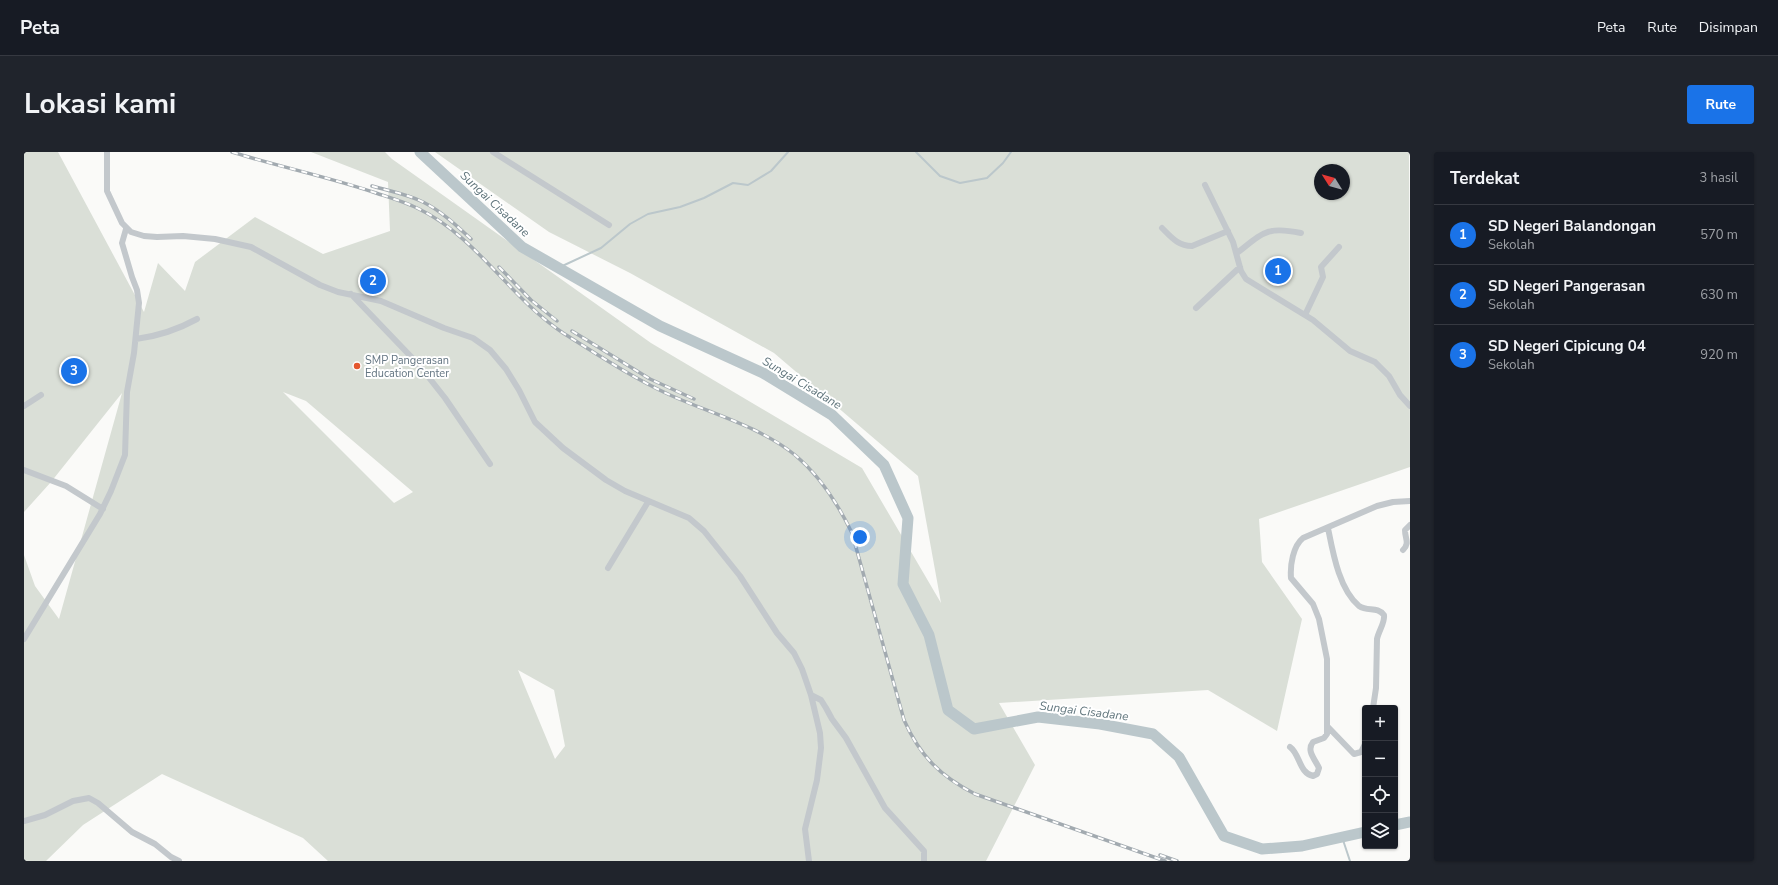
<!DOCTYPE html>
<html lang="id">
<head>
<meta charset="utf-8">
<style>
	:root { --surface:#171b24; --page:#20242c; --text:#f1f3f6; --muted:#9ea1a6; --line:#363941; --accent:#1a73e8 }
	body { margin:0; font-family:"Nunito Sans",sans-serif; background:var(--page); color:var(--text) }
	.controls { position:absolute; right:12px; bottom:12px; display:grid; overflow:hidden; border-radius:4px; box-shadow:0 1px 3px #0004 }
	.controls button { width:36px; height:36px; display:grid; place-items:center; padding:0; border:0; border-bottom:1px solid var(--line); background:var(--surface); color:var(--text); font:20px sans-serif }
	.compass { position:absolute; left:1290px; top:12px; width:36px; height:36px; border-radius:50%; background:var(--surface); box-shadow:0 1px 3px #0004; rotate:307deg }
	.you { position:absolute; left:836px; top:385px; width:14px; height:14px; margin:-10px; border:3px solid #fff; border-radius:50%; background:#1a73e8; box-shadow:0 0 0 6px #1a73e833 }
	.badge { display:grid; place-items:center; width:26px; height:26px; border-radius:50%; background:var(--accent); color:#fff; font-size:13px; font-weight:700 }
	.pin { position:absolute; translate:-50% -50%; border:2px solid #fff; box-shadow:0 1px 4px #0006 }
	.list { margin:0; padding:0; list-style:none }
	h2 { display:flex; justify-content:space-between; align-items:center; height:52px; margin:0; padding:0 16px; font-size:17px }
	h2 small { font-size:13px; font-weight:400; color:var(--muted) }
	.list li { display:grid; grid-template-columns:26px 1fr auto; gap:12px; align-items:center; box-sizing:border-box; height:60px; padding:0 16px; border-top:1px solid var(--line) }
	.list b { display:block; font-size:15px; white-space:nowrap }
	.list p { margin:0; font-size:13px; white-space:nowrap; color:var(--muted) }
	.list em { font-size:13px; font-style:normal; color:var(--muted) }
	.icon { flex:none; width:22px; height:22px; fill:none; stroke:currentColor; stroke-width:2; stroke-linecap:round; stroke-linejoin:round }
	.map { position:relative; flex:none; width:1386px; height:709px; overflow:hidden; border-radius:4px }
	header { display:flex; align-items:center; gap:24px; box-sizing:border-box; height:56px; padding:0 20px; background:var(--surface); border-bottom:1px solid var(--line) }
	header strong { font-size:19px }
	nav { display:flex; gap:22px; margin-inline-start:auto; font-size:14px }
	.intro { display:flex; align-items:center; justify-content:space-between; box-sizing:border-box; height:96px; padding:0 24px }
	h1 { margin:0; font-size:28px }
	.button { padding:10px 18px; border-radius:4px; background:var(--accent); color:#fff; font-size:14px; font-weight:700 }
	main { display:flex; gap:24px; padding:0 24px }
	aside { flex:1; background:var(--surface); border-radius:4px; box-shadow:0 1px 3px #0004 }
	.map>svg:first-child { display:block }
	.green { fill:#dadfd7; fill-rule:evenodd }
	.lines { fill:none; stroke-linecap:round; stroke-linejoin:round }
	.stream { stroke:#bbc7cb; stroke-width:2 }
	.river { stroke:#bbc7cb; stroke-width:11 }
	.minor { stroke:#c3c8cc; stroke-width:6 }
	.rail-casing { stroke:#a2aab0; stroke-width:3.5 }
	.rail { stroke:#fff; stroke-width:2; stroke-dasharray:6; stroke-linecap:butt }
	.poi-dot { fill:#e4572e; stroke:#fff; stroke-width:1.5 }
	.labels { text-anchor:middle; stroke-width:4; stroke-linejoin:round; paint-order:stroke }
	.poi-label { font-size:11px; fill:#657683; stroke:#fff; text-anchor:start }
	.water-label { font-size:12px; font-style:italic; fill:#60757c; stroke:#fff }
</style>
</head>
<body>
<header>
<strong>Peta</strong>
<nav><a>Peta</a><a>Rute</a><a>Disimpan</a></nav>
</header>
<div class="intro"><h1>Lokasi kami</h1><a class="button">Rute</a></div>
<main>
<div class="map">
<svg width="1386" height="709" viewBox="0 0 1386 709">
	<rect width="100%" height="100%" fill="#fafaf8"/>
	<path class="green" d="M0,0H34L120,160L134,111L161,139L171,110L231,65L299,102L366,79L364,30L287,0H361L368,7L627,191L838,316L917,451L894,324L750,201L606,121L525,80L411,0H1385L1386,315L1235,367L1238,410L1278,467L1253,579L1184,538L975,551L1011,613L962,709H304L279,686L138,622L59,673L22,709H0V403L11,434L35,467L98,241L27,330L0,360ZM1296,18H1320V42H1296ZM259,240L282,249L389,340L370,351ZM494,518L530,538L541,594L531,607Z"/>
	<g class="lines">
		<path class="stream" d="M892,0L916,24L936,31L963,26L979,11L987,0
			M534,116L577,96L606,72L624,62L656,55L680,46L709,31L724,33L747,19L764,0
			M1318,685L1326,709"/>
		<path class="river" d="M396,0L498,95L636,174L739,221L808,263L860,313L884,366L879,432L905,483L924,558L950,577L1014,565L1076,572L1129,582L1155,605L1200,684L1238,697L1278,694L1341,680
			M1371,673L1386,670"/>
		<path class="minor" d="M83,0V39L98,71L107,80L120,84L133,85L159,84L191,87L227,95L296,133L314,140L357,149L420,176L449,186L466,198L482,217L495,238L511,270L539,296L582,328L601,339L665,366L680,379L716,424L753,481L770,501L778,517L787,543L796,581L797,596L793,628L781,677L785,709
			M469,0L585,73
			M1181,33L1209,90L1217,119L1222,127L1289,168L1326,199L1351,210L1365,224L1376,243L1386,254
			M1138,76C1147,85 1154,94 1168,94L1204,79
			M1213,101C1240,80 1243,74 1277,81
			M327,142L395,213L421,246L466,312
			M1172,156L1216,115
			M1281,163L1299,125L1297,115L1315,95
			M112,187C135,184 153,178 173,167
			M0,254L17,243
			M0,318L42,334L79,357
			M1304,376C1309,401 1315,437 1335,454C1344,460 1353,454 1360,463C1361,471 1355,478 1353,487L1352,536L1349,556
			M1379,398C1386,391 1381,387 1381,378L1386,373
			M584,416L624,350
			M0,487L76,362L87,339L101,303L103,240L110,201L115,151L113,138L108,125L98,91L102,77
			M787,543L797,548L802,556L808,567L822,586L861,656L900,699V709
			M1304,575L1330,602L1337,600L1341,592
			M1266,595C1276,602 1275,621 1289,624L1293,622L1295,616C1291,607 1282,599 1289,590L1300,586L1303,582V507L1295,467L1289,452L1267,426C1266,413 1269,394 1279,386L1353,354L1369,350L1386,349
			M0,669L21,663L49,649L65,646L74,651L108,680L131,692L147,705L155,709"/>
		<defs>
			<path id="rail" d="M208,0C256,15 305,25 352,41C367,46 381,50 395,57C453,85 486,146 539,181C574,203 609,226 646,243C688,262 735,274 771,303C796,324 814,352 828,381L880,568C896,604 916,624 951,642L1141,709
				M348,34C365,39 383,42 399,50C417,59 432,73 447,87
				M475,115L507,148L533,169
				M548,179L626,227L670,247
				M1136,703L1153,709"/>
		</defs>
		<use href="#rail" class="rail-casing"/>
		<use href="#rail" class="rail"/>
	</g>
	<circle class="poi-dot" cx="333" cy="214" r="4"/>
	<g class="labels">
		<g class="poi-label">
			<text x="341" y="212">SMP Pangerasan<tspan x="341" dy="13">Education Center</tspan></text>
		</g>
		<g class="water-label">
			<text transform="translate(471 52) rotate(43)" y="4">Sungai Cisadane</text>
			<text transform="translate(778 231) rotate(31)" y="4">Sungai Cisadane</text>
			<text transform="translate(1060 559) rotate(7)" y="4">Sungai Cisadane</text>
		</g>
	</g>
</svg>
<div class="controls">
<button>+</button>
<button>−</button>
<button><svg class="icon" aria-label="locate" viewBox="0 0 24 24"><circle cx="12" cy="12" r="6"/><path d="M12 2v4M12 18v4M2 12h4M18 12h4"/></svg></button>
<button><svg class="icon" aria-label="layers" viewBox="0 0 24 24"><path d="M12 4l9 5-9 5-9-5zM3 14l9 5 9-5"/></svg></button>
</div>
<svg class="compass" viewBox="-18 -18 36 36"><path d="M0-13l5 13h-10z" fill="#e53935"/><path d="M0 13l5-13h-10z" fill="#9ea1a6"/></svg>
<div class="you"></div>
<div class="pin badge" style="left:1254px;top:119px">1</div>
<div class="pin badge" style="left:349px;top:129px">2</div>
<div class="pin badge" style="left:50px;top:219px">3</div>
</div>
<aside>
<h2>Terdekat<small>3 hasil</small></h2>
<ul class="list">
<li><span class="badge">1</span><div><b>SD Negeri Balandongan</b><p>Sekolah</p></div><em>570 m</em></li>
<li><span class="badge">2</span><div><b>SD Negeri Pangerasan</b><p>Sekolah</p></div><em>630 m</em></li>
<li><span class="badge">3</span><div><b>SD Negeri Cipicung 04</b><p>Sekolah</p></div><em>920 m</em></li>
</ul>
</aside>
</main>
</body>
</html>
